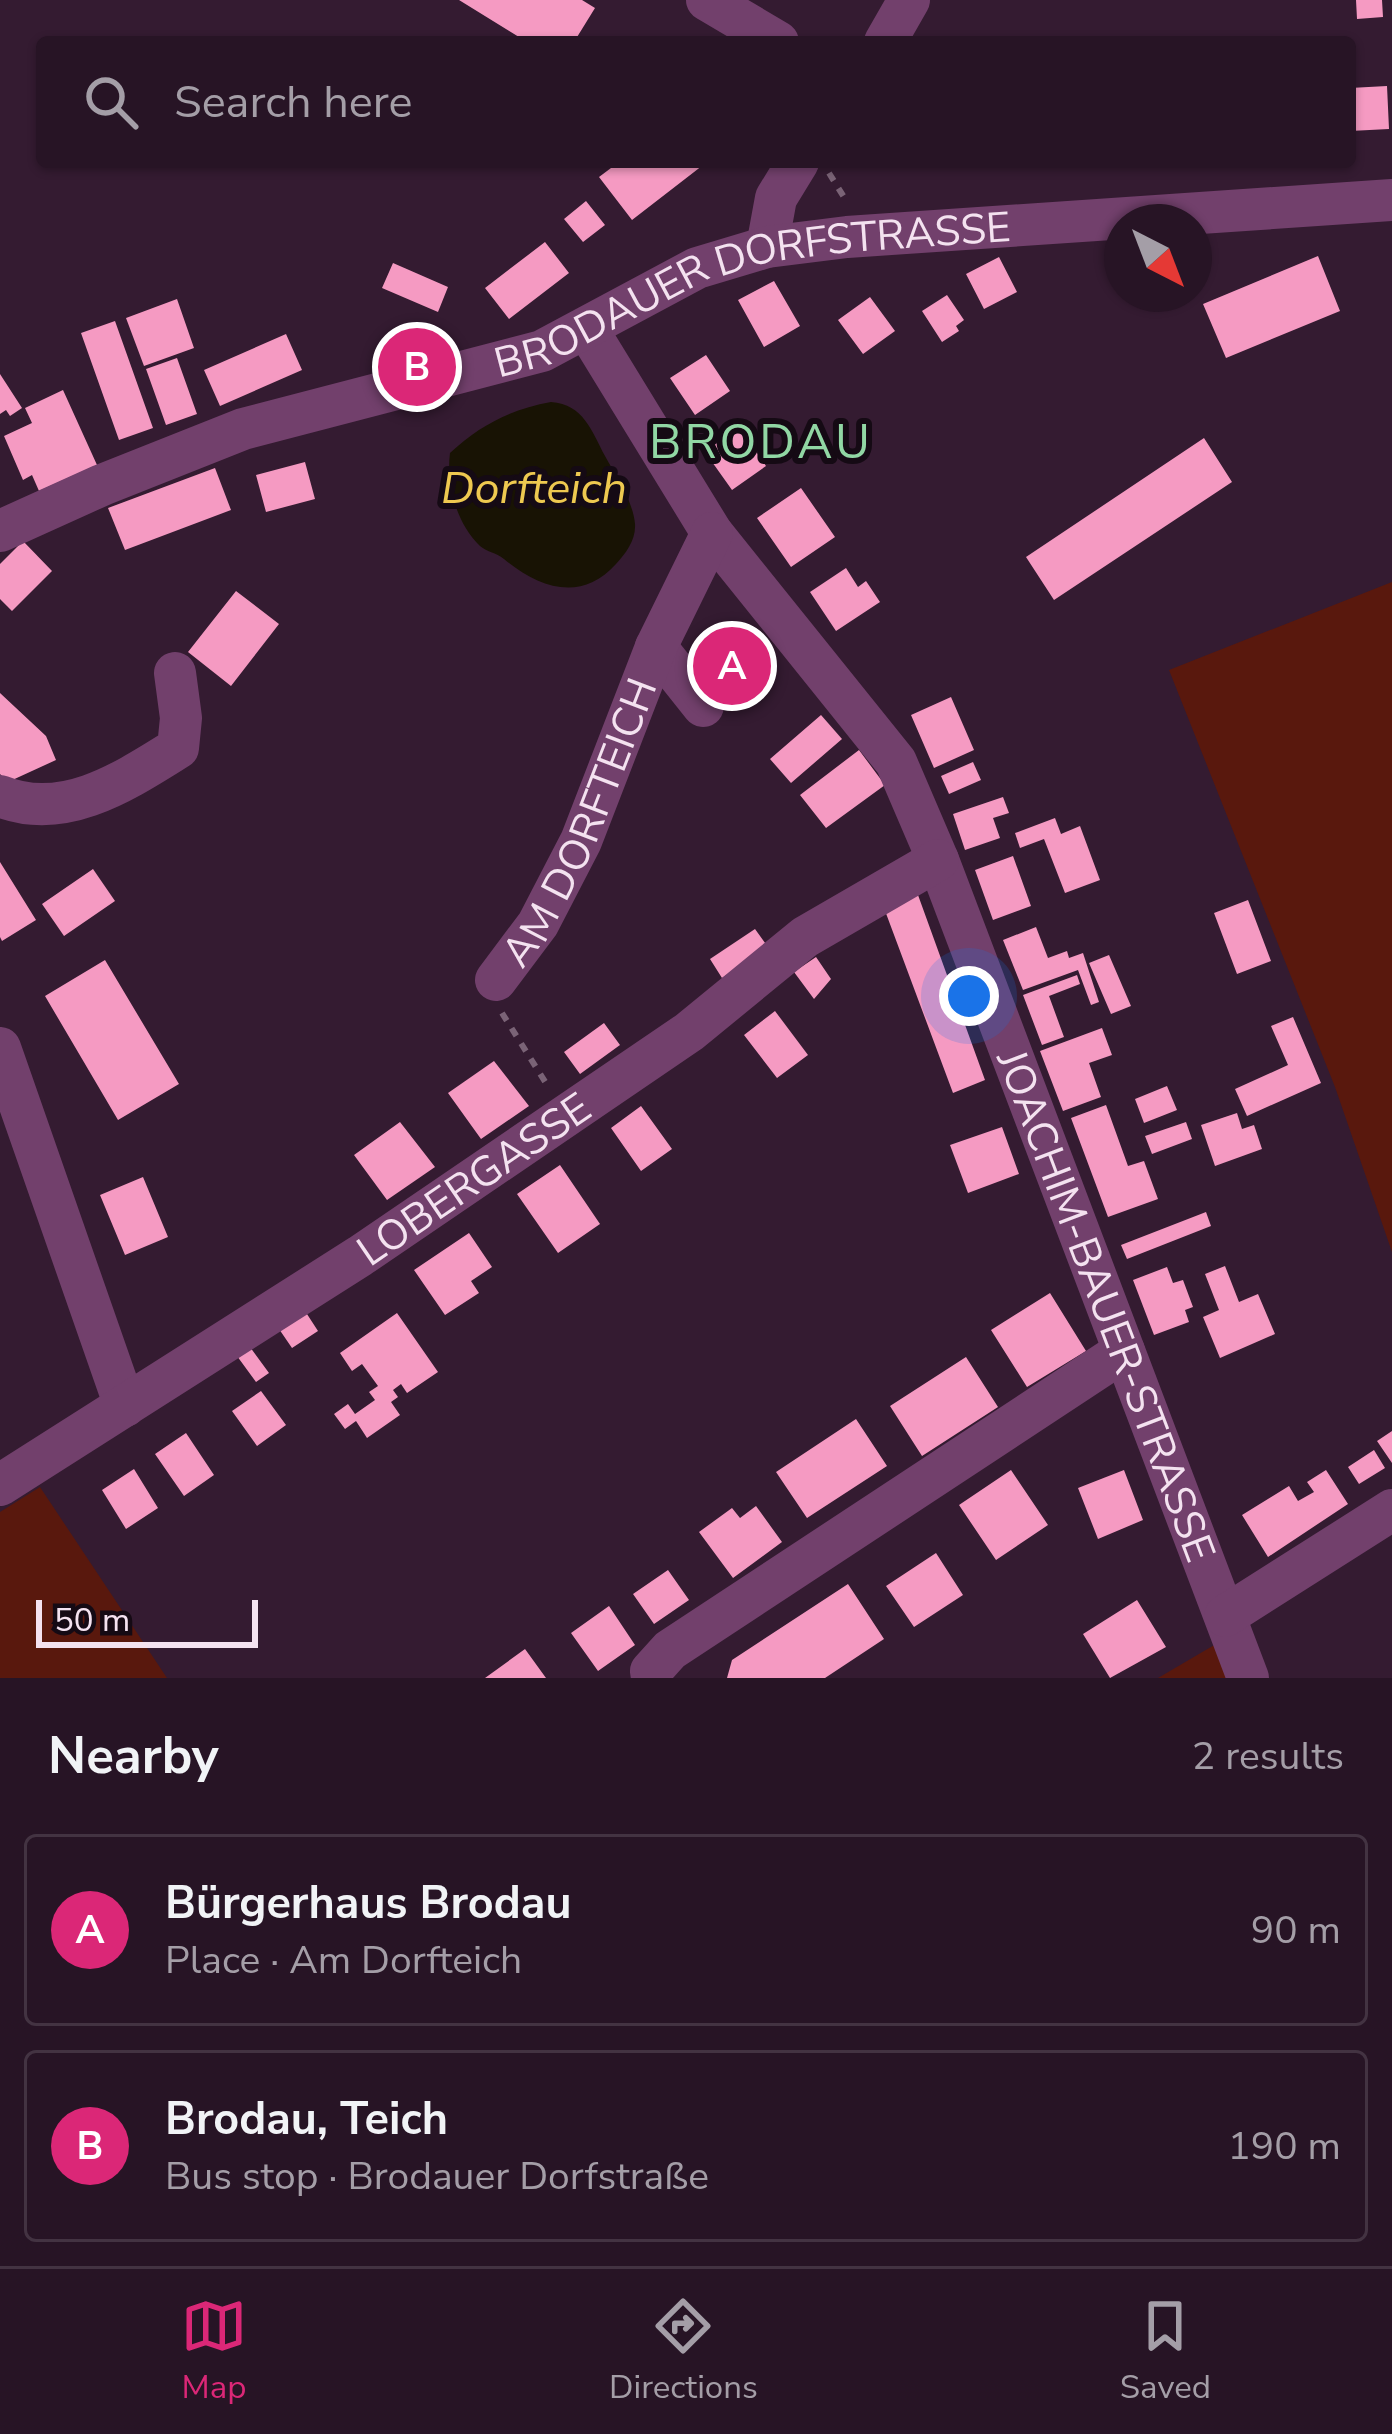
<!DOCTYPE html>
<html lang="en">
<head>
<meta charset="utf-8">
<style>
	:root { --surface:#271425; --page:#2f1d2d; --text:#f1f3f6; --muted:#a49ea7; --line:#433342; --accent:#db2777 }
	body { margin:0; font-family:"Nunito Sans",sans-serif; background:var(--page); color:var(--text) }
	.compass { position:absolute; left:1104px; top:204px; width:108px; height:108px; border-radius:50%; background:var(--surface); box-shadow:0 3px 9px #0004; rotate:138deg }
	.scale { position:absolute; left:36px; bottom:30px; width:222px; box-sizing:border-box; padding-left:12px; border:6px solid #f4e2f0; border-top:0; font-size:33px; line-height:42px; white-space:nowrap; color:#f4e2f0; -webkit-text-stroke:9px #150a14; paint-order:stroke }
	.you { position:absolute; left:969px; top:996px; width:42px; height:42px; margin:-30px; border:9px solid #fff; border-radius:50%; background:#1a73e8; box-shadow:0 0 0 18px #1a73e833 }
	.badge { display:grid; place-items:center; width:78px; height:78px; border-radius:50%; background:var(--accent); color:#fff; font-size:39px; font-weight:700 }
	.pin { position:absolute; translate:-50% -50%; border:6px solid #fff; box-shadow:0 3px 12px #0006 }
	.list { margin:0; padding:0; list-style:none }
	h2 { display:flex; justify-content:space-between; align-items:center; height:156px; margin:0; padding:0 48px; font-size:51px }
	h2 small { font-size:39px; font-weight:400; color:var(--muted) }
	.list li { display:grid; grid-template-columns:78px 1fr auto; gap:36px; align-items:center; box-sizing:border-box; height:192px; margin:0 24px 24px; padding:0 24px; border:3px solid var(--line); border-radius:12px }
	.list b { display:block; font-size:45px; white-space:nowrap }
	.list p { margin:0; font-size:39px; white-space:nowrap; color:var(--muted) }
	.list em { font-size:39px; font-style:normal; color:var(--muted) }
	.icon { flex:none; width:66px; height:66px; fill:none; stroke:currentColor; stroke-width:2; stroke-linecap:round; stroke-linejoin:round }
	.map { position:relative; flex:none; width:1392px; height:1678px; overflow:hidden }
	.search { position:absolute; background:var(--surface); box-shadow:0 3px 9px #0004; left:36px; right:36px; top:36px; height:132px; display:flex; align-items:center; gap:30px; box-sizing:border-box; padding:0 42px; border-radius:12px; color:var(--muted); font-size:45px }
	.sheet { height:588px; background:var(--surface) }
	nav { display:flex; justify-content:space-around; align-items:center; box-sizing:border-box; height:168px; border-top:3px solid var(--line); background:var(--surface); font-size:33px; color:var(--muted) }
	nav a { display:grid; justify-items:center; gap:6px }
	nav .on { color:var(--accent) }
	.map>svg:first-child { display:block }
	.green { fill:#59180d }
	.water { fill:#181304 }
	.building { fill:#f59ac2 }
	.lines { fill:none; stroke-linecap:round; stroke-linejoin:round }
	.path { stroke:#7a6376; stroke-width:6; stroke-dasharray:9 9; stroke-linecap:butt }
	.minor { stroke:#72406c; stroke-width:42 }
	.labels { text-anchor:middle; stroke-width:12; stroke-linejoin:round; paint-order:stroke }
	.street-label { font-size:42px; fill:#f4e2f0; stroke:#150a14 }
	.water-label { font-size:45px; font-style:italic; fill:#eec950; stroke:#150a14 }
	.quarter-label { font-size:48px; letter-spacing:3px; fill:#91d7a4; stroke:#150a14 }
</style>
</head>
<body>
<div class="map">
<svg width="1392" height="1678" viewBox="0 0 1392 1678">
	<rect width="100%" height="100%" fill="#341b31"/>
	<path class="green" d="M1392,582V1252L1335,1087L1169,670Z
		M40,1487L167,1678H0V1512Z
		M1216,1644L1229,1678H1158Z"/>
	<path class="water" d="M551,402C584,405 591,430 605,456C616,476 633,501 635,524C636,540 626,553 616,564C581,603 539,588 504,559C497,553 487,552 480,546C456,523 446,484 450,453C480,425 512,409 551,402Z"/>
	<path class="building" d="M459,0H582L595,8L574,42H527Z
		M1356,0H1382L1383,17L1357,19Z
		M1387,86L1389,129L1350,131V88Z
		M619,162H707L632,220L599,177Z
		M586,201L605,225L583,242L564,219Z
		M545,242L569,273L509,319L485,288Z
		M1318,256L1340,311L1226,358L1203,304Z
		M999,257L1017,292L984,309L966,274Z
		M393,263L448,287L438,312L382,288Z
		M774,281L800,326L764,347L738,300Z
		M947,295L964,320L956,326L959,331L942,342L922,311Z
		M870,297L895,331L863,354L838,320Z
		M177,299L194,348L144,366L126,318Z
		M115,321L153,428L119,440L81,333Z
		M286,334L302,370L220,406L204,370Z
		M706,355L730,391L695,415L670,378Z
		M177,358L197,414L166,425L146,369Z
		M0,374L22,408L10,416L6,410L0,414Z
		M63,390L97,465L39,491L32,475L23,480L4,436L32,423L25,408Z
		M739,427L766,466L732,490L705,452Z
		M1204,438L1232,482L1054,600L1026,557Z
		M305,462L315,499L266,512L256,475Z
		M215,468L231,510L125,550L108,508Z
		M801,488L835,537L791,567L757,518Z
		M23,541L52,571L12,611L0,599V564Z
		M846,568L858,587L866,581L880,602L836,631L810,592Z
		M236,591L279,624L231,686L188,652Z
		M721,628L766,686L742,705L697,647Z
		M0,693L46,736L56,760L8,782L0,774Z
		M951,697L974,750L934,768L911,715Z
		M821,715L842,739L791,783L770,759Z
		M859,750L885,785L826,828L800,795Z
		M973,762L981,780L949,794L941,776Z
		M1003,797L1009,813L993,818L1000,838L965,850L953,814Z
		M1055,818L1061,834L1080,826L1100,880L1065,893L1044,839L1020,848L1015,833Z
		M1013,856L1031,906L993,920L975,870Z
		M0,862L36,920L2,941L0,937Z
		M93,869L115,901L64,936L42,904Z
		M918,895L985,1080L953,1093L884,908Z
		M1248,900L1271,961L1237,974L1214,913Z
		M1036,927L1048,958L1067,951L1069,958L1083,953L1099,1002L1091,1005L1078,970L1023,990L1003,940Z
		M755,929L768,947L722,978L710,959Z
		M1109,955L1131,1006L1111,1014L1089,963Z
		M816,957L831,979L814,999L794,972Z
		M105,960L179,1084L118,1120L45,996Z
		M1077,975L1080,984L1049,996L1064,1037L1042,1045L1023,995Z
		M775,1011L808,1055L777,1078L744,1035Z
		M1293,1017L1321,1083L1247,1116L1235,1089L1288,1065L1271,1026Z
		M604,1023L620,1045L580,1074L564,1052Z
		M1102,1028L1112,1055L1089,1063L1101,1097L1063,1111L1040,1051Z
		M494,1061L529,1106L481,1139L448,1093Z
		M1167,1086L1177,1110L1144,1123L1135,1099Z
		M1106,1105L1128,1166L1144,1161L1158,1199L1108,1217L1071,1118Z
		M641,1106L672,1149L641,1171L611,1128Z
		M1237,1113L1242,1129L1254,1125L1262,1149L1215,1166L1201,1125Z
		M400,1122L435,1167L387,1200L354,1155Z
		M1186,1122L1192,1139L1152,1154L1145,1136Z
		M1002,1127L1019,1174L968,1193L950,1145Z
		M560,1165L600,1224L558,1253L517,1194Z
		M143,1177L168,1237L125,1255L100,1195Z
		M1206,1212L1211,1226L1127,1259L1121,1245Z
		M469,1233L492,1267L471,1281L479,1293L445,1315L414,1270Z
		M1225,1266L1239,1302L1258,1294L1275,1334L1220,1358L1203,1317L1219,1310L1205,1274Z
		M1167,1267L1173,1283L1183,1280L1193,1307L1185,1310L1189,1322L1154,1335L1133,1280Z
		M1050,1293L1086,1351L1027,1387L991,1330Z
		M305,1311L318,1331L292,1348L279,1329Z
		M397,1313L438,1372L407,1393L401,1384L393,1390L398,1397L391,1402L400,1415L367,1438L356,1421L345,1429L334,1414L348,1404L355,1414L375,1400L369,1392L378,1386L362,1364L352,1371L340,1353Z
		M250,1347L269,1373L256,1382L237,1356Z
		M966,1357L998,1407L922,1456L890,1406Z
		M261,1391L286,1425L257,1446L232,1411Z
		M856,1419L887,1466L807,1518L776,1472Z
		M1392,1431V1463L1377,1441Z
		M186,1433L214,1475L184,1496L155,1454Z
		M1374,1450L1385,1468L1359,1484L1348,1467Z
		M134,1469L158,1508L126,1529L102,1490Z
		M1011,1470L1048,1525L996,1560L959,1505Z
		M1124,1470L1143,1520L1098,1539L1078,1488Z
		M1326,1470L1348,1504L1268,1557L1242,1515L1289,1486L1298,1501L1314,1492L1307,1482Z
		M756,1506L782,1542L733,1578L699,1532L732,1508L740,1518Z
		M936,1553L963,1595L914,1627L886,1586Z
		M668,1570L689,1600L654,1624L633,1594Z
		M848,1584L884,1639L825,1678H727L732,1660Z
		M1137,1600L1166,1647L1110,1678L1083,1634Z
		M609,1606L635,1645L598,1671L571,1633Z
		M525,1649L546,1678H485Z"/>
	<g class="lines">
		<path class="path" d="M829,173L847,202
			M502,1013L549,1088"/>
		<g class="minor">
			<path d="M707,0L778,42"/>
			<path d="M885,42L909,0"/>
			<path d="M767,247L776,198L798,162"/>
			<path id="s1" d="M587,329L712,533L896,762L938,860L1248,1678"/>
			<path id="s2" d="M0,531L102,485L243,429L542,351L697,268L767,247L847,237L1392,200"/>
			<path d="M656,647L703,706"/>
			<path d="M0,796C64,822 125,781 178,748L181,718L175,673"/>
			<path id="s3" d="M496,980L538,924L581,841L656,647L712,533"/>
			<path d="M0,1048L125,1406"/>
			<path id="s4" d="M0,1485L360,1256L689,1032L805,937L938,860"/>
			<path d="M1225,1616L1392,1510"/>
			<path d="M652,1678L651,1671L670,1650L1124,1351"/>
		</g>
	</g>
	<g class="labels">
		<g class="street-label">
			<text dy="15" stroke="none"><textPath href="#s2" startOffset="795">BRODAUER DORFSTRASSE</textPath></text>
			<text dy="15" stroke="none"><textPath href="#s3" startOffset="180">AM DORFTEICH</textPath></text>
			<text dy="15" stroke="none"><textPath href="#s4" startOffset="564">LOBERGASSE</textPath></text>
			<text dy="15" stroke="none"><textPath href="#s1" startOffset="1116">JOACHIM-BAUER-STRASSE</textPath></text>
		</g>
		<g class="water-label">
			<text x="534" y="503">Dorfteich</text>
		</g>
		<g class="quarter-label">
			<text x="761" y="458">BRODAU</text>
		</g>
	</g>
</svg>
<svg class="compass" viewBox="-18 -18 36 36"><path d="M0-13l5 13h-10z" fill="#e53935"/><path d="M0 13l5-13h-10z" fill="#a49ea7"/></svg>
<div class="scale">50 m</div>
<div class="you"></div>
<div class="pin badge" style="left:732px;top:666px">A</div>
<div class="pin badge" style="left:417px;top:367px">B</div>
<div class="search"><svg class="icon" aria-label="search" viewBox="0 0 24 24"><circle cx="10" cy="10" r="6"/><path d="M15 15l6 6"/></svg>Search here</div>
</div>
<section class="sheet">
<h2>Nearby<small>2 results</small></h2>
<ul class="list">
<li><span class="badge">A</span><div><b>Bürgerhaus Brodau</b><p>Place · Am Dorfteich</p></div><em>90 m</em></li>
<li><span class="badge">B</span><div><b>Brodau, Teich</b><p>Bus stop · Brodauer Dorfstraße</p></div><em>190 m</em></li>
</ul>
</section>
<nav>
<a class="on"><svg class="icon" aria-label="map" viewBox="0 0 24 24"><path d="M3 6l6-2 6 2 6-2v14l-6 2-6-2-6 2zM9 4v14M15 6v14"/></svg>Map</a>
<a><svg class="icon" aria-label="directions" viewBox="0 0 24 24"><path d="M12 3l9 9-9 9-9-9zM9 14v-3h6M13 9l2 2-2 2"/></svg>Directions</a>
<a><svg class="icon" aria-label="saved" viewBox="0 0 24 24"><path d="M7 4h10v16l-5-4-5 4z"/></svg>Saved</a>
</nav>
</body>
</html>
